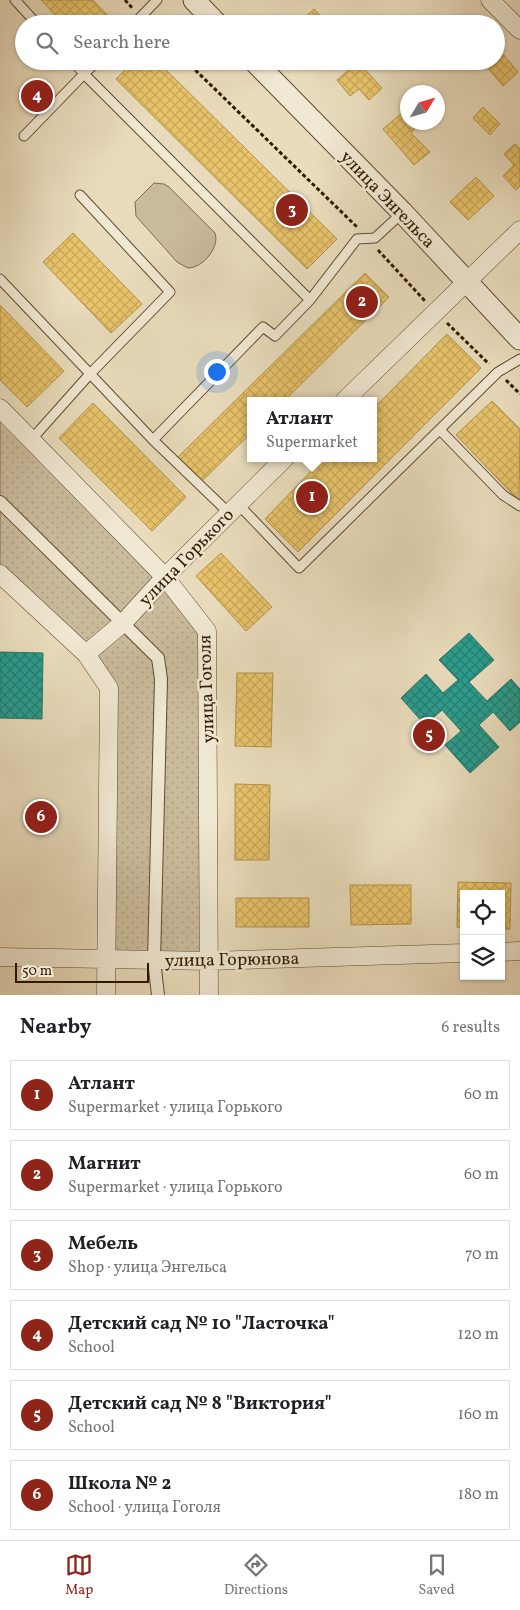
<!DOCTYPE html>
<html lang="en">
<head>
<meta charset="utf-8">
<style>
	:root { --surface:#fff; --page:#f2f2f2; --text:#202124; --muted:#757577; --line:#e0e0e0; --accent:#8f2418 }
	body { margin:0; font-family:Vollkorn,serif; background:var(--page); color:var(--text) }
	.controls { position:absolute; right:15px; bottom:15px; display:grid; overflow:hidden; border-radius:0px; box-shadow:0 1px 4px #0004 }
	.controls button { width:45px; height:45px; display:grid; place-items:center; padding:0; border:0; border-bottom:1px solid var(--line); background:var(--surface); color:var(--text); font:25px sans-serif }
	.compass { position:absolute; left:400px; top:85px; width:45px; height:45px; border-radius:50%; background:var(--surface); box-shadow:0 1px 4px #0004; rotate:52deg }
	.scale { position:absolute; left:15px; bottom:12px; width:134px; box-sizing:border-box; padding-left:5px; border:2px solid #311b00; border-top:0; font-size:14px; line-height:18px; white-space:nowrap; color:#311b00; -webkit-text-stroke:4px #f1e8d3; paint-order:stroke }
	.you { position:absolute; left:216px; top:371px; width:18px; height:18px; margin:-12px; border:4px solid #fff; border-radius:50%; background:#1a73e8; box-shadow:0 0 0 8px #1a73e833 }
	.badge { display:grid; place-items:center; width:32px; height:32px; border-radius:50%; background:var(--accent); color:#fff; font-size:16px; font-weight:700 }
	.pin { position:absolute; translate:-50% -50%; border:2px solid #fff; box-shadow:0 1px 5px #0006 }
	.popup { position:absolute; left:247px; top:397px; width:130px; height:65px; box-sizing:border-box; display:grid; place-content:center; border-radius:0px; background:var(--surface); filter:drop-shadow(0 1px 4px #0005); font-size:16px; white-space:nowrap; color:var(--muted) }
	.popup b { font-size:19px; color:var(--text) }
	.popup::after { content:''; position:absolute; left:50%; top:100%; margin-left:-10px; border:10px solid transparent; border-top-color:var(--surface) }
	.list { margin:0; padding:0; list-style:none }
	h2 { display:flex; justify-content:space-between; align-items:center; height:65px; margin:0; padding:0 20px; font-size:21px }
	h2 small { font-size:16px; font-weight:400; color:var(--muted) }
	.list li { display:grid; grid-template-columns:32px 1fr auto; gap:15px; align-items:center; box-sizing:border-box; height:70px; margin:0 10px 10px; padding:0 10px; border:1px solid var(--line); border-radius:0px }
	.list b { display:block; font-size:19px; white-space:nowrap }
	.list p { margin:0; font-size:16px; white-space:nowrap; color:var(--muted) }
	.list em { font-size:16px; font-style:normal; color:var(--muted) }
	.icon { flex:none; width:28px; height:28px; fill:none; stroke:currentColor; stroke-width:2; stroke-linecap:round; stroke-linejoin:round }
	.map { position:relative; flex:none; width:520px; height:995px; overflow:hidden }
	.search { position:absolute; background:var(--surface); box-shadow:0 1px 4px #0004; left:15px; right:15px; top:15px; height:55px; display:flex; align-items:center; gap:12px; box-sizing:border-box; padding:0 18px; border-radius:28px; color:var(--muted); font-size:19px }
	.sheet { height:545px; background:var(--surface) }
	nav { display:flex; justify-content:space-around; align-items:center; box-sizing:border-box; height:70px; border-top:1px solid var(--line); background:var(--surface); font-size:14px; color:var(--muted) }
	nav a { display:grid; justify-items:center; gap:2px }
	nav .on { color:var(--accent) }
	.map>svg:first-child { display:block }
	.grass { fill:#cabb9c; stroke:#7e6b4e }
	.park { fill:url(#park-dots); stroke:#7e6b4e }
	.homes { fill:url(#homes-cross-hatch); stroke:#b2914a }
	.schools { fill:url(#schools-cross-hatch); stroke:#2c7664 }
	.lines { fill:none; stroke-linecap:round; stroke-linejoin:round }
	.service-casing { stroke:#5f4b2f; stroke-width:11 }
	.pedestrian-casing { stroke:#5f4b2f; stroke-width:14 }
	.minor-casing { stroke:#5f4b2f; stroke-width:19 }
	.tertiary-casing { stroke:#5f4b2f; stroke-width:23 }
	.path { stroke:#311b00; stroke-width:3; stroke-dasharray:4 2.5; stroke-linecap:butt }
	.service { stroke:#f1e8d3; stroke-width:9 }
	.pedestrian { stroke:#f1e8d3; stroke-width:12 }
	.minor { stroke:#f1e8d3; stroke-width:18 }
	.tertiary { stroke:#f1e8d3; stroke-width:21 }
	.labels { text-anchor:middle; stroke-width:5; stroke-linejoin:round; paint-order:stroke }
	.street-label { font-size:18px; fill:#311b00; stroke:#f1e8d3 }
</style>
</head>
<body>
<div class="map">
<svg width="520" height="995" viewBox="0 0 520 995">
	<defs>
		<pattern id="park-dots" width="8" height="8" patternUnits="userSpaceOnUse" patternTransform="scale(1.25)"><rect width="8" height="8" fill="#cabb9c"/><path d="M2 2h.1M6 6h.1" fill="none" stroke="#aea085" stroke-width="1.8" stroke-linecap="round"/></pattern>
		<pattern id="homes-cross-hatch" width="8" height="8" patternUnits="userSpaceOnUse" patternTransform="scale(1.25)"><rect width="8" height="8" fill="#e9c46a"/><path d="M0 0l8 8M0 8l8-8" fill="none" stroke="#c8a85a"/></pattern>
		<pattern id="schools-cross-hatch" width="8" height="8" patternUnits="userSpaceOnUse" patternTransform="scale(1.25)"><rect width="8" height="8" fill="#2a9d8f"/><path d="M0 0l8 8M0 8l8-8" fill="none" stroke="#257f72"/></pattern>
	</defs>
	<rect width="100%" height="100%" fill="#e9dcbc"/>
	<filter id="stains"><feTurbulence type="fractalNoise" baseFrequency=".004" numOctaves="4"/><feColorMatrix values="0 0 0 0 .2 0 0 0 0 .09 0 0 0 0 .02 0 0 0 .5 -.17"/></filter>
	<radialGradient id="worn" r=".72"><stop offset=".6" stop-color="#630" stop-opacity="0"/><stop offset="1" stop-color="#630" stop-opacity=".3"/></radialGradient>
	<path class="grass" d="M154,183L164,184L169,187L215,233C220,247 203,268 188,268L177,262L136,216L135,202Z"/>
	<path class="park" d="M0,408L207,631L210,961L107,959L109,688L0,574Z"/>
	<path class="homes" d="M41,0H93L115,23L64,24Z
		M314,9L328,24H301L300,22Z
		M496,46L518,72L503,86L482,61L473,69L467,61H496Z
		M134,61H157L337,239L307,269L116,79Z
		M358,62L382,88L369,100L359,89L350,96L337,80Z
		M483,107L500,124L490,135L473,118Z
		M408,108V122H421L411,133L430,152L414,165L383,129Z
		M515,144L520,149V186L516,190L503,176L514,165L504,154Z
		M476,177L494,196L468,220L450,202Z
		M73,233L142,304L111,333L43,262Z
		M365,273L389,297L284,401H251V433L202,481L178,457Z
		M0,305L64,371L27,407L0,380Z
		M447,334L481,368L298,552L265,519L324,458H373V409Z
		M492,401L520,429L519,501L456,435Z
		M93,403L186,497L152,531L59,438Z
		M221,553L272,607L246,631L196,576Z
		M237,673H273L271,747L235,746Z
		M235,784L270,785L269,860H235Z
		M458,882L511,883L510,929H501V894H464V928L457,927Z
		M350,885H411V924L351,925Z
		M236,898H309V927H236Z"/>
	<path class="schools" d="M469,633L494,660L469,682L487,701L511,679L520,689V722L510,731L493,712L479,725L499,747L470,773L445,745L461,731L442,710L425,725L401,698L426,674L443,693L458,680L439,660Z
		M0,652L43,653L42,719L0,718Z"/>
	<g class="lines">
		<defs>
			<path id="service" d="M15,0L37,24
				M134,24L157,0
				M97,61L84,74L310,300L357,239L375,238L402,213
				M24,136L84,74L73,61
				M0,279L153,440
				M440,430L503,495L520,506
				M31,440L89,375L170,292L80,195
				M238,504L299,568L498,372L520,359
				M229,513L153,440L263,327L275,336L310,300"/>
			<path id="pedestrian" d="M0,502L158,658L161,679L154,960L158,995"/>
			<path id="minor" d="M490,0L520,30
				M344,401L520,230
				M0,408L165,577L207,631L209,995
				M0,574L86,654L109,688L106,995
				M86,654L124,622L165,577L285,458
				M501,952L520,951
				M0,957L210,961L464,953"/>
			<path id="tertiary" d="M194,0L217,24
				M254,61L402,212L520,339"/>
		</defs>
		<use href="#service" class="service-casing"/>
		<use href="#pedestrian" class="pedestrian-casing"/>
		<use href="#minor" class="minor-casing"/>
		<use href="#tertiary" class="tertiary-casing"/>
		<path class="path" d="M125,0L133,9
			M186,61L357,227
			M378,250L425,301
			M447,323L489,364
			M506,380L520,394"/>
		<use href="#service" class="service"/>
		<use href="#pedestrian" class="pedestrian"/>
		<use href="#minor" class="minor"/>
		<use href="#tertiary" class="tertiary"/>
	</g>
	<g class="labels">
		<g class="street-label">
			<text transform="translate(388 199) rotate(46)" y="6">улица Энгельса</text>
			<text transform="translate(186 557) rotate(-46)" y="6">улица Горького</text>
			<text transform="translate(206 689) rotate(-92)" y="6">улица Гоголя</text>
			<text transform="translate(232 959) rotate(-1)" y="6">улица Горюнова</text>
		</g>
	</g>
	<rect width="100%" height="100%" filter="url(#stains)"/>
	<rect width="100%" height="100%" fill="url(#worn)"/>
</svg>
<div class="controls">
<button><svg class="icon" aria-label="locate" viewBox="0 0 24 24"><circle cx="12" cy="12" r="6"/><path d="M12 2v4M12 18v4M2 12h4M18 12h4"/></svg></button>
<button><svg class="icon" aria-label="layers" viewBox="0 0 24 24"><path d="M12 4l9 5-9 5-9-5zM3 14l9 5 9-5"/></svg></button>
</div>
<svg class="compass" viewBox="-18 -18 36 36"><path d="M0-13l5 13h-10z" fill="#e53935"/><path d="M0 13l5-13h-10z" fill="#757577"/></svg>
<div class="scale">50 m</div>
<div class="you"></div>
<div class="pin badge" style="left:312px;top:497px">1</div>
<div class="popup"><b>Атлант</b>Supermarket</div>
<div class="pin badge" style="left:362px;top:302px">2</div>
<div class="pin badge" style="left:292px;top:210px">3</div>
<div class="pin badge" style="left:37px;top:96px">4</div>
<div class="pin badge" style="left:429px;top:735px">5</div>
<div class="pin badge" style="left:41px;top:817px">6</div>
<div class="search"><svg class="icon" aria-label="search" viewBox="0 0 24 24"><circle cx="10" cy="10" r="6"/><path d="M15 15l6 6"/></svg>Search here</div>
</div>
<section class="sheet">
<h2>Nearby<small>6 results</small></h2>
<ul class="list">
<li><span class="badge">1</span><div><b>Атлант</b><p>Supermarket · улица Горького</p></div><em>60 m</em></li>
<li><span class="badge">2</span><div><b>Магнит</b><p>Supermarket · улица Горького</p></div><em>60 m</em></li>
<li><span class="badge">3</span><div><b>Мебель</b><p>Shop · улица Энгельса</p></div><em>70 m</em></li>
<li><span class="badge">4</span><div><b>Детский сад № 10 &quot;Ласточка&quot;</b><p>School</p></div><em>120 m</em></li>
<li><span class="badge">5</span><div><b>Детский сад № 8 &quot;Виктория&quot;</b><p>School</p></div><em>160 m</em></li>
<li><span class="badge">6</span><div><b>Школа № 2</b><p>School · улица Гоголя</p></div><em>180 m</em></li>
</ul>
</section>
<nav>
<a class="on"><svg class="icon" aria-label="map" viewBox="0 0 24 24"><path d="M3 6l6-2 6 2 6-2v14l-6 2-6-2-6 2zM9 4v14M15 6v14"/></svg>Map</a>
<a><svg class="icon" aria-label="directions" viewBox="0 0 24 24"><path d="M12 3l9 9-9 9-9-9zM9 14v-3h6M13 9l2 2-2 2"/></svg>Directions</a>
<a><svg class="icon" aria-label="saved" viewBox="0 0 24 24"><path d="M7 4h10v16l-5-4-5 4z"/></svg>Saved</a>
</nav>
</body>
</html>
